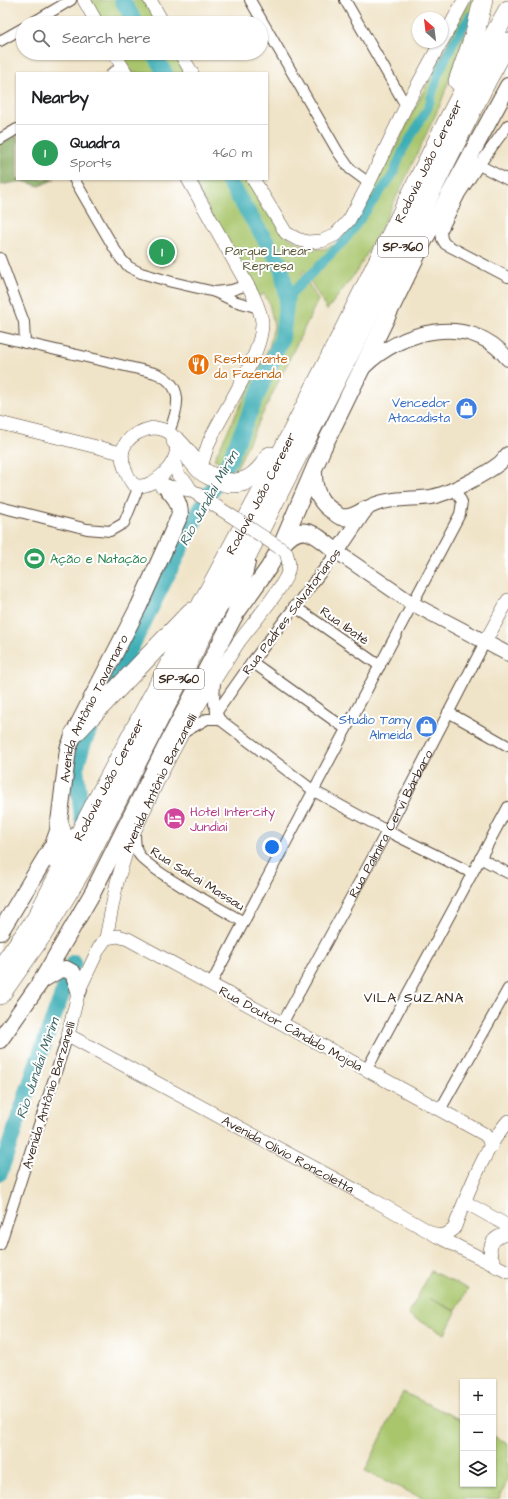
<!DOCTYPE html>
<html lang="en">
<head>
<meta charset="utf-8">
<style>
	:root { --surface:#fff; --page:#f2f2f2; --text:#202124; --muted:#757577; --line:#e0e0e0; --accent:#db2777 }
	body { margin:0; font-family:"Architects Daughter",sans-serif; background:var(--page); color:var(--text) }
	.controls { position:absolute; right:12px; bottom:12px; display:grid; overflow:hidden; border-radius:0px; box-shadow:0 1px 3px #0004 }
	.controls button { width:36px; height:36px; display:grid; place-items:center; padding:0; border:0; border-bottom:1px solid var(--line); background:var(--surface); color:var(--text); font:20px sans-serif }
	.compass { position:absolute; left:412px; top:12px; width:36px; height:36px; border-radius:50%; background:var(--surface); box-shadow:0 1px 3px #0004; rotate:332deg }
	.you { position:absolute; left:272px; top:847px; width:14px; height:14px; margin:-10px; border:3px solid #fff; border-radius:50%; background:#1a73e8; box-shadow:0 0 0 6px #1a73e833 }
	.badge { display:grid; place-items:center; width:26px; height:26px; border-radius:50%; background:var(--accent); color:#fff; font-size:13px; font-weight:700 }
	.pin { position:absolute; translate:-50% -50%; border:2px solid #fff; box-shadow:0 1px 4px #0006 }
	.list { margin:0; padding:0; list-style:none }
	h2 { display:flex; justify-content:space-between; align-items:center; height:52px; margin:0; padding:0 16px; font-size:17px }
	h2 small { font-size:13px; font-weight:400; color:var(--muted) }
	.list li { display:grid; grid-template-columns:26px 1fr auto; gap:12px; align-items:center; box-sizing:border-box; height:56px; padding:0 16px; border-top:1px solid var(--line) }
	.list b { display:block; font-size:15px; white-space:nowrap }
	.list p { margin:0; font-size:13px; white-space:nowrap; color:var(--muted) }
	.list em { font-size:13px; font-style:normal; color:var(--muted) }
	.icon { flex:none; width:22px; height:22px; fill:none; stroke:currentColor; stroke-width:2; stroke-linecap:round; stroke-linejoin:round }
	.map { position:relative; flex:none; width:508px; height:1499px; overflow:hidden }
	.search { position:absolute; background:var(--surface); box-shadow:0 1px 3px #0004; left:16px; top:16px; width:252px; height:44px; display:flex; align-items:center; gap:10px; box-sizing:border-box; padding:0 14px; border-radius:22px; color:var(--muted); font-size:15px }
	.panel { position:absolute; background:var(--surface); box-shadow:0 1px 3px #0004; left:16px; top:72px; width:252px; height:108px; border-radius:0px }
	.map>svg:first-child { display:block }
	.green { fill:#a9c66d; stroke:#727846 }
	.forest { fill:#86ab60; stroke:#606a3f }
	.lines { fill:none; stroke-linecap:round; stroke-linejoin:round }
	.canal { stroke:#3daeb6; stroke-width:9 }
	.river { stroke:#3daeb6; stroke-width:16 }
	.minor-casing { stroke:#564638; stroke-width:12 }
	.tertiary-casing { stroke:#564638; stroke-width:14 }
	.secondary-casing { stroke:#564638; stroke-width:16 }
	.primary-casing { stroke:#564638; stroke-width:18 }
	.motorway-casing { stroke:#564638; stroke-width:20 }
	.minor { stroke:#fff; stroke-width:10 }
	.tertiary { stroke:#fff; stroke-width:13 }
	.secondary { stroke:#fff; stroke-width:14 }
	.primary { stroke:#fff; stroke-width:16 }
	.motorway { stroke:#fff; stroke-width:19 }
	.tertiary-bridge-casing { stroke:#564638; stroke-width:14; stroke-linecap:butt }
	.tertiary-bridge { stroke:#fff; stroke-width:13 }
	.labels { text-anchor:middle; stroke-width:4; stroke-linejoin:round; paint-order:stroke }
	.shield { fill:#fff; stroke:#766a62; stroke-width:1 }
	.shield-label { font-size:12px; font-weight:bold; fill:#3b2a1e }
	.street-label { font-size:13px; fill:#3b2a1e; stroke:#fff }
	.park-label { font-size:13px; fill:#5c5936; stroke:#fff }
	.food-label { font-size:13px; fill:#c56008; stroke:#fff; text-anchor:start }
	.shop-label { font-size:13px; fill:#366cbe; stroke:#fff; text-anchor:end }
	.leisure-label { font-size:13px; fill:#27864d; stroke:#fff; text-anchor:start }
	.hotel-label { font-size:13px; fill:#b23c85; stroke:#fff; text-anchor:start }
	.water-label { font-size:14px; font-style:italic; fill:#3c6562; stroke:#fff }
	.neighbourhood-label { font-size:14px; letter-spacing:1px; fill:#3b2a1e; stroke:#fff }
</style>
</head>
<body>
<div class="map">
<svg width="508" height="1499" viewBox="0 0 508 1499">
	<rect width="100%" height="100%" fill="#fff"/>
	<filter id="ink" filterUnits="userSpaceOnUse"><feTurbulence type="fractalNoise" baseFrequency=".025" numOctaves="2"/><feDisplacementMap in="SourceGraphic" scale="8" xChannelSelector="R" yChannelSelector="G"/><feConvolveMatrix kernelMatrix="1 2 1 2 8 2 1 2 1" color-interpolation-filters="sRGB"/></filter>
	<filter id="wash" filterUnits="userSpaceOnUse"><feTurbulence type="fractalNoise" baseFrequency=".012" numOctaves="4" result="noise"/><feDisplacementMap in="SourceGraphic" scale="16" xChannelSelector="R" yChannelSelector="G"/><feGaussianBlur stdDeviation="0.9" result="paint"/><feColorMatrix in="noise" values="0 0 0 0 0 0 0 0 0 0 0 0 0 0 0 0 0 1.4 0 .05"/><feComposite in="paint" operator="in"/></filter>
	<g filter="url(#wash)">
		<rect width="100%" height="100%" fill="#f0e4c8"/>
		<path class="green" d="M87,0H148L162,23H104Z
			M471,0H477L441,103L399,192L379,232L357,271L327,310L304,270L302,272L318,300L236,469L214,459L269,347L274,326L269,303L264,294L257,297L192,179H254L289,238L310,249H324L337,244L345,236L360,216L373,187L394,151L456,25Z
			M121,53H179L191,73H133Z
			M162,239L175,260L161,267L150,245Z
			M431,1271L468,1289L456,1311L429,1298L456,1312L445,1334L408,1315Z
			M403,1392L463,1421V1484H493V1436L508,1443V1480L499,1499H424L365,1471Z"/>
		<path class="forest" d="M17,136V179H55L39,186L23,181L0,185V144Z"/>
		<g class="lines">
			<path class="canal" d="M287,298L345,240L392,176L403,150L428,108L438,75L452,45L470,16"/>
			<path class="river" d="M122,0L136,23
				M153,53L165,73
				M82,818L76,768L83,745L96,713L118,674L201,508L229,461L282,338L287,298L281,265L227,179
				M0,1173L38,1060L74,962"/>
		</g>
	</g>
	<g filter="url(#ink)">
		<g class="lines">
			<defs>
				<g id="minor">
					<path d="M250,0L338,152L350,169L369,183"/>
					<path d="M345,0L406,106"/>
					<path d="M32,23L71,0"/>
					<path d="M0,41L23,28"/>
					<path d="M112,73L123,67"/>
					<path d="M508,125L479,165L460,194L441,232L442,239L445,244L508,277"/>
					<path d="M0,139L17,129"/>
					<path d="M479,165L508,180"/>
					<path d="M74,179L114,248L121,259L129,267L141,273L172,282L215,292L234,301L259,308"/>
					<path d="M0,258L24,322L25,343"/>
					<path d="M215,292L232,290L247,285"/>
					<path d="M0,337L155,373C185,385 179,407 169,432"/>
					<path d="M0,507L87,529L110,531L124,523L139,486"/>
					<path d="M294,606L380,666"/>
					<path d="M252,662L346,729"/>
					<path d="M215,681L214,704L219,719L314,791L387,831L472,873"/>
					<path d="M448,712L508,746"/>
					<path d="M216,713L252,662L337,552"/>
					<path d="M183,733L207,719H219"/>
					<path d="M135,832C135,839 135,847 138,853C146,869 224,911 244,922"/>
					<path d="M480,858L508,873"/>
					<path d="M211,984L460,514L462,502L455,489"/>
					<path id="s1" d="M282,1024L387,831L485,642"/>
					<path d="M367,1069L508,807"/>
					<path d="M440,1110L508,989"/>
					<path d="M0,1245L68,1035"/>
				</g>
				<g id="tertiary">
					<path d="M84,0L97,23"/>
					<path d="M150,0L163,23"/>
					<path d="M442,41L464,0"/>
					<path d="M114,53L126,73"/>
					<path d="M180,53L192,73"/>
					<path d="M188,179L252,293C256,302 261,312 262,322C263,355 224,409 210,440C206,449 204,459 200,469"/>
					<path d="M253,179L286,233L297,239L307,242L322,241L335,235L349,220L369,183L406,106L441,42"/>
					<path d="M0,423L121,453"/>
					<path d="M152,428C159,428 166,429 172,435C191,457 147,497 132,483C129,479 127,474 125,469C116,446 130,433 152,428Z"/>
					<path d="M174,461L178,475L186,482L191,490"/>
					<path d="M161,486L191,490L236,519"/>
					<path d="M485,642L508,600"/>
					<path id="s2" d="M106,938L117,882L129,843L160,776L190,719L238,643"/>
					<path id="s3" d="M491,1147L488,1138L484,1134L128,939L118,936L106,938L99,948L79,990L68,1035L372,1199L437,1236L508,1272"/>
					<path d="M465,1202L508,1226"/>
					<path d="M437,1236L447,1234L454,1229C466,1196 485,1147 508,1121"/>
					<path d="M497,1267C486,1253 488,1237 508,1234"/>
				</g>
				<path id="secondary" d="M364,367C401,330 470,312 508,359
					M508,454C505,457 503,460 500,463C486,474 449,494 431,497C410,500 385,497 366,509L337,552L413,604L508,654"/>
				<g id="primary">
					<path d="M314,473C314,490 319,503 334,512C336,514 339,517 342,517C351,519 359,513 366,509"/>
					<path d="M283,544C303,519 318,537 337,552"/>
					<path d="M235,615L269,567L281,546L323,448L424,241L508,86"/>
					<path id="s4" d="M0,932L53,845L58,831L68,749L77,727L139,606L180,515C180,502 174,496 166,487"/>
					<path d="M42,980L59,970L66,969L73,973L79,990"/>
					<path d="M0,1040L42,980L93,892L167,744L235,615L247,562"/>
				</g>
				<g id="motorway">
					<path d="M458,81L475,34L483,0"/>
					<path d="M176,441C186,450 192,461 201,470C205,474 211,476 217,479C241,490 258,477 270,456"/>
					<path d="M74,734L191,612"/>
					<path d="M58,863L63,837L59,824"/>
					<path id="s5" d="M0,969L36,919L96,802L261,493L341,336L440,136L474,70L508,10"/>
					<path d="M0,995L42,935L82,869L201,637L244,561L355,343L487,80L508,42"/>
				</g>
			</defs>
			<use href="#minor" class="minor-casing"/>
			<use href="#tertiary" class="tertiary-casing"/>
			<use href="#secondary" class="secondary-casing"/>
			<use href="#primary" class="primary-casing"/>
			<use href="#motorway" class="motorway-casing"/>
			<use href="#minor" class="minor"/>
			<use href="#tertiary" class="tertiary"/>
			<use href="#secondary" class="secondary"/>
			<use href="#primary" class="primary"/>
			<use href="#motorway" class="motorway"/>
			<defs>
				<path id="tertiary-bridge" d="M236,519L286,552C288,559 290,564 288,571C286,585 248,629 238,643"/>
			</defs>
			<use href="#tertiary-bridge" class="tertiary-bridge-casing"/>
			<use href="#tertiary-bridge" class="tertiary-bridge"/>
		</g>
	</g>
	<defs>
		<symbol id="restaurant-disc" viewBox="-11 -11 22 22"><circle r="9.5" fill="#e8710a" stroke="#fff"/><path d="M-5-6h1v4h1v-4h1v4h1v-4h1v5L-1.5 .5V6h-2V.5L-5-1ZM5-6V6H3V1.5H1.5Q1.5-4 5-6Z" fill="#fff"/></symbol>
		<symbol id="shop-disc" viewBox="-11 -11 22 22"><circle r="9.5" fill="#3f7fe0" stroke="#fff"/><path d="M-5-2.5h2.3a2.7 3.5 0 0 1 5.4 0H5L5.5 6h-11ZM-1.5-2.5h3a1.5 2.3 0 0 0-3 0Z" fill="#fff"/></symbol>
		<symbol id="stadium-disc" viewBox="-11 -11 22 22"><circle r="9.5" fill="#2e9e5b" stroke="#fff"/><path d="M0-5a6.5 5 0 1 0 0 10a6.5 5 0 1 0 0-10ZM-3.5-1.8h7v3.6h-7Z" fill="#fff"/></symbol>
		<symbol id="hotel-disc" viewBox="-11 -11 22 22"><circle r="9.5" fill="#d1479c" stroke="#fff"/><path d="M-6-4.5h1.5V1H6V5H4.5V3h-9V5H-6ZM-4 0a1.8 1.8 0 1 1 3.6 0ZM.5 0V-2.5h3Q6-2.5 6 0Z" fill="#fff"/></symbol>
	</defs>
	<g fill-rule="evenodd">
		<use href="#restaurant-disc" x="186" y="352" width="25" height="25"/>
		<use href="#shop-disc" x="454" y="396" width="25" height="25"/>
		<use href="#stadium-disc" x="22" y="546" width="25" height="25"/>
		<use href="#shop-disc" x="414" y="714" width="25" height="25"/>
		<use href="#hotel-disc" x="162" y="806" width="25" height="25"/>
	</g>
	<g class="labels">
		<g class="shield">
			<rect x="378" y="237" width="50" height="20" rx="3"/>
			<rect x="154" y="669" width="50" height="20" rx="3"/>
		</g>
		<g class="shield-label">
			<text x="403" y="251">SP-360</text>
			<text x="179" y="683">SP-360</text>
		</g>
		<g class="street-label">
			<text dy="5" stroke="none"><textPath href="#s5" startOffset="915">Rodovia João Cereser</textPath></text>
			<text dy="5" stroke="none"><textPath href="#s5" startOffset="543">Rodovia João Cereser</textPath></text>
			<text transform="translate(291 611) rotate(-53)" y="5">Rua Padres Salvatorianos</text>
			<text transform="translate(345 625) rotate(35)" y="5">Rua Ibaté</text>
			<text dy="5" stroke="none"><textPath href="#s4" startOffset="246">Avenida Antônio Tavarnaro</textPath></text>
			<text dy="5" stroke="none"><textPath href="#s5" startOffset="219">Rodovia João Cereser</textPath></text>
			<text dy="5" stroke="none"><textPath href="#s2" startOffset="165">Avenida Antônio Barzanelli</textPath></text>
			<text dy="5" stroke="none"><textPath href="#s1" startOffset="228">Rua Palmira Cervi Bárbaro</textPath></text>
			<text transform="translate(198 878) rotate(32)" y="5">Rua Sakai Massau</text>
			<text transform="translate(291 1028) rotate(29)" y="5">Rua Doutor Cândido Mojola</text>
			<text transform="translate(48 1095) rotate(-73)" y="5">Avenida Antônio Barzanelli</text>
			<text dy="5" stroke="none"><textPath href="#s3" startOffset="799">Avenida Olívio Roncoletta</textPath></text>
		</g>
		<g class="park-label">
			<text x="268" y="255">Parque Linear<tspan x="268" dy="15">Represa</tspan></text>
		</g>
		<g class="food-label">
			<text x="214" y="363">Restaurante<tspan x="214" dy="15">da Fazenda</tspan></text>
		</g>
		<g class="shop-label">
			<text x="450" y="407">Vencedor<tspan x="450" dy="15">Atacadista</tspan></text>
			<text x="412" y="724">Studio Tamy<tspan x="412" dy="15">Almeida</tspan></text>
		</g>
		<g class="leisure-label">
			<text x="50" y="563">Ação e Natação</text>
		</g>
		<g class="hotel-label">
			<text x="190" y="816">Hotel Intercity<tspan x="190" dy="15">Jundiaí</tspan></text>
		</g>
		<g class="water-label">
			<text transform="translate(208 498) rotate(-61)" y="5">Rio Jundiaí Mirim</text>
			<text transform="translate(37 1068) rotate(-71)" y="5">Rio Jundiaí Mirim</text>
		</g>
		<g class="neighbourhood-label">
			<text x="414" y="1002">VILA SUZANA</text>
		</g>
	</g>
</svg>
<div class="controls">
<button>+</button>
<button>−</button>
<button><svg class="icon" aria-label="layers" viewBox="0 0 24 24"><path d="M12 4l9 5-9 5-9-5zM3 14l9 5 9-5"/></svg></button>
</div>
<svg class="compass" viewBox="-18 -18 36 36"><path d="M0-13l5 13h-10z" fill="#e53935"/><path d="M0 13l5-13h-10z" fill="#757577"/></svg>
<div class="you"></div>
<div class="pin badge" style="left:162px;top:252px;background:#2e9e5b">1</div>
<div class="search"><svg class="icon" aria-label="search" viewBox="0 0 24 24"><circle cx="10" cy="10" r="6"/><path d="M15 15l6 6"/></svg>Search here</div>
<section class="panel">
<h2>Nearby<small></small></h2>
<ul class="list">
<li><span class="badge" style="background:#2e9e5b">1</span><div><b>Quadra</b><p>Sports</p></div><em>460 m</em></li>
</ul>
</section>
</div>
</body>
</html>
